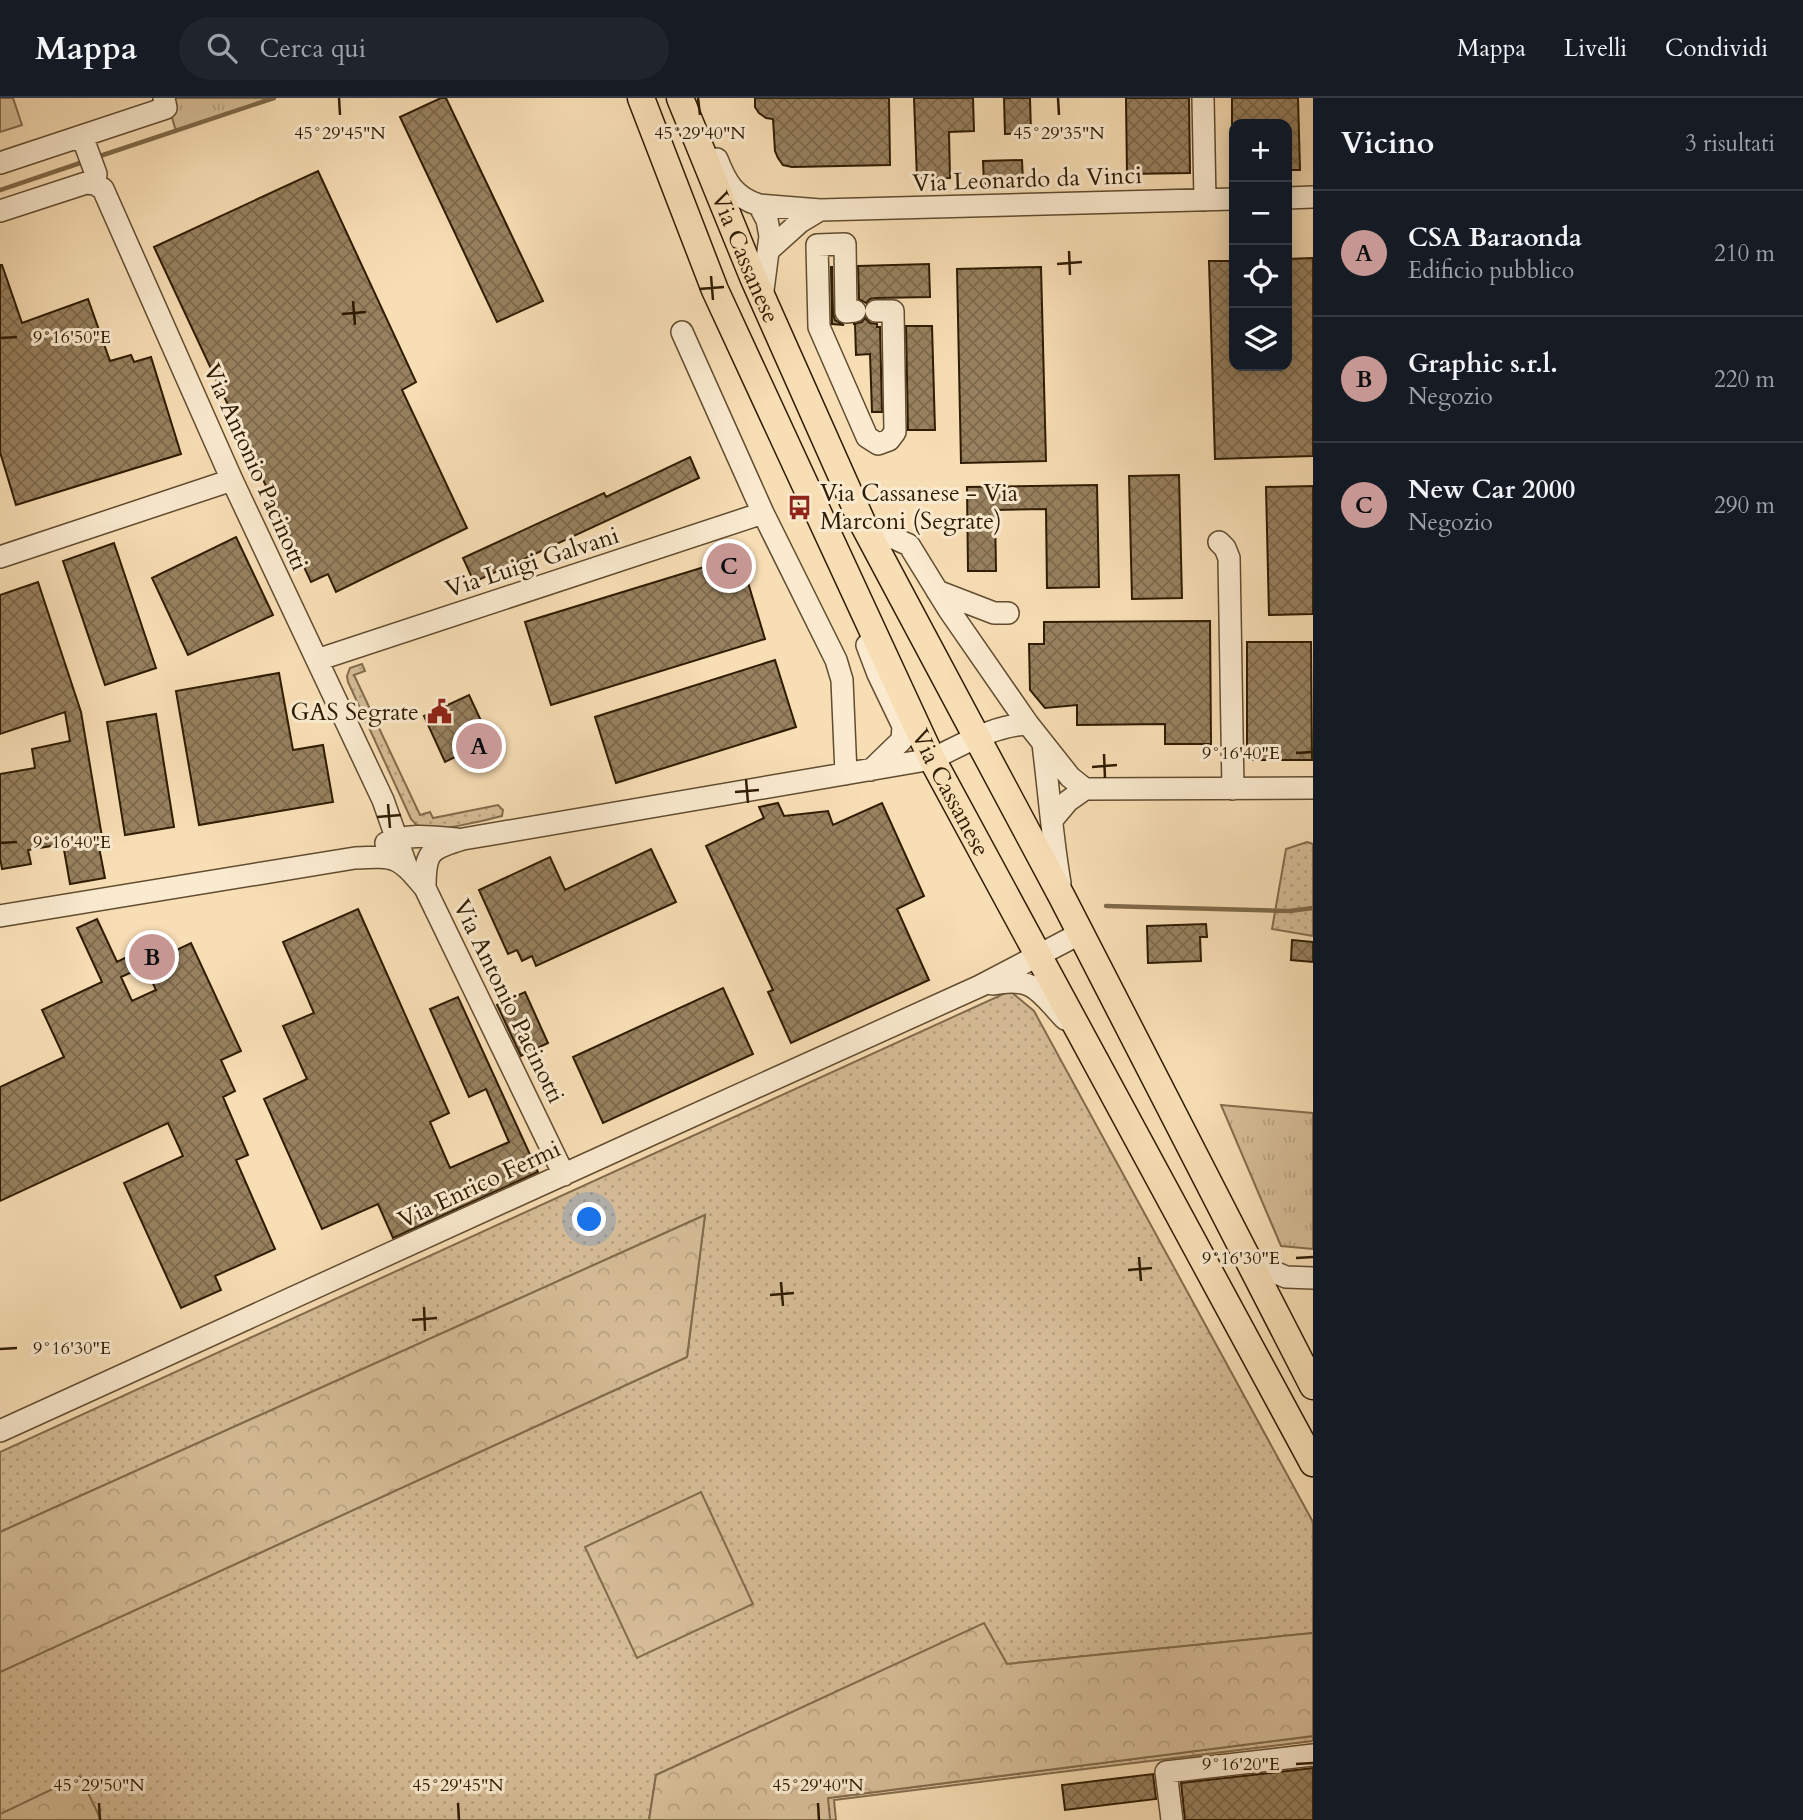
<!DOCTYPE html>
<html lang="it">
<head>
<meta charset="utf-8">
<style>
	:root { --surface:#171b24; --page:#20242c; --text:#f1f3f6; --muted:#9ea1a6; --line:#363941; --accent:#c59692 }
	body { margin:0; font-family:Cardo,serif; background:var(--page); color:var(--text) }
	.controls { position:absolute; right:21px; top:21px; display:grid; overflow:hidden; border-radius:14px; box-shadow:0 4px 18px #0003 }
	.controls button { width:63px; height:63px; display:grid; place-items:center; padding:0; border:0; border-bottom:2px solid var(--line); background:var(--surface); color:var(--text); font:35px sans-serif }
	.you { position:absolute; left:590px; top:1122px; width:24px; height:24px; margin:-18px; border:5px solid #fff; border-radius:50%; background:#1a73e8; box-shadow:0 0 0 10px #1a73e833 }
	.badge { display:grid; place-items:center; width:46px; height:46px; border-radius:50%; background:var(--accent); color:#111; font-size:23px; font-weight:700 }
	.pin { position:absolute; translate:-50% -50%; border:4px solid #fff; box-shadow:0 2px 7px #0006 }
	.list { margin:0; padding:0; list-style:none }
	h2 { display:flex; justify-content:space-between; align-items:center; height:91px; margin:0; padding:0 28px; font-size:30px }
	h2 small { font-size:23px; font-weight:400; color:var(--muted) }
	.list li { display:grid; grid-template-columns:46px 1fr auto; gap:21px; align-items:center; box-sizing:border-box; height:126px; padding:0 28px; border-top:2px solid var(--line) }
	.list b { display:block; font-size:26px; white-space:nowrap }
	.list p { margin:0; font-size:23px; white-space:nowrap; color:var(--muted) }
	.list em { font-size:23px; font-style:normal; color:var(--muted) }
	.icon { flex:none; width:38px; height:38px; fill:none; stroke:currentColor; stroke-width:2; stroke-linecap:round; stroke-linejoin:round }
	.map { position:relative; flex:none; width:1313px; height:1722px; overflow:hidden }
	header { display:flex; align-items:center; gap:42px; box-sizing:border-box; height:98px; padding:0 35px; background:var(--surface); border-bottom:2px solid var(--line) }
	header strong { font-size:33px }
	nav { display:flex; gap:38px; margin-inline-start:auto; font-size:24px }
	.search { width:490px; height:63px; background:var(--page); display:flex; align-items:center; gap:18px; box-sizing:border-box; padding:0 24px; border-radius:38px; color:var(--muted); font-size:26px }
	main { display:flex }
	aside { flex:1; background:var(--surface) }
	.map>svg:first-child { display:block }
	.grass { fill:url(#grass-dots); stroke:#826c4c; stroke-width:2 }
	.forest { fill:url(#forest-crowns); stroke:#826c4c; stroke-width:2 }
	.park { fill:url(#park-tufts); stroke:#826c4c; stroke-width:2 }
	.pitch { fill:#d6bd97; stroke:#826c4c; stroke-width:2 }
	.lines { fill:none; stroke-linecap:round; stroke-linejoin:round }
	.stream { stroke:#7f6949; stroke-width:4.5 }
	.building { fill:url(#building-cross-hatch); stroke:#2f1c02; stroke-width:2; fill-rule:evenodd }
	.minor-casing { stroke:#614c2f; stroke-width:24 }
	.major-casing { stroke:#2f1c02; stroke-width:29 }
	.minor { stroke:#faeacf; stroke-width:21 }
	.major { stroke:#f8deb5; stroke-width:26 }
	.ticks { fill:none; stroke:#2f1c02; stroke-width:2.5 }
	.labels { text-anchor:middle; stroke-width:6; stroke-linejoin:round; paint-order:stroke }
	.street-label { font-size:24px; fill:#2f1c02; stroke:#faeacf }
	.poi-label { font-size:24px; fill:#2f1c02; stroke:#faeacf; text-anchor:start }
	.ticks-label { font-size:18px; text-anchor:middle; fill:#2f1c02; stroke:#faeacf; stroke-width:6; stroke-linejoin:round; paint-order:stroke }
</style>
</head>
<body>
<header>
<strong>Mappa</strong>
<div class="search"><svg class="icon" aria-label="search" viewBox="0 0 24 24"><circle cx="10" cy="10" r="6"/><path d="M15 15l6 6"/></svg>Cerca qui</div>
<nav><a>Mappa</a><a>Livelli</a><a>Condividi</a></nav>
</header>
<main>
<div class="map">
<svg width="1313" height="1722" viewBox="0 0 1313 1722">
	<defs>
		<pattern id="grass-dots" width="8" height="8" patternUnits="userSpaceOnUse" patternTransform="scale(1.75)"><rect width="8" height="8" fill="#d6bd97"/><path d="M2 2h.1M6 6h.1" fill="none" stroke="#b8a280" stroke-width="1.8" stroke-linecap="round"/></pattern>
		<pattern id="forest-crowns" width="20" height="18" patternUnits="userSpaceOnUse" patternTransform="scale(1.75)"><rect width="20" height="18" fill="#d6bd97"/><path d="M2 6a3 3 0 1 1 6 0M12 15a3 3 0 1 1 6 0" fill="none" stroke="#b8a280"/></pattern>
		<pattern id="park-tufts" width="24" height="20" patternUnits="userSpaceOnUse" patternTransform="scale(1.75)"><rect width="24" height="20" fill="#d6bd97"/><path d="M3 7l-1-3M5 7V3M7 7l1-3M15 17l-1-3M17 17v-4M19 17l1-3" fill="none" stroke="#b8a280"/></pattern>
		<pattern id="building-cross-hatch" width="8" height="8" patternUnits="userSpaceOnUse" patternTransform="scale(1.75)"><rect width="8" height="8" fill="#98815f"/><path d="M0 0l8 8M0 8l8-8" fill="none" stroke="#7c694c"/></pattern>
	</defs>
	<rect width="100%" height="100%" fill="#f8deb5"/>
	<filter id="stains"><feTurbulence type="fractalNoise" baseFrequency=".00286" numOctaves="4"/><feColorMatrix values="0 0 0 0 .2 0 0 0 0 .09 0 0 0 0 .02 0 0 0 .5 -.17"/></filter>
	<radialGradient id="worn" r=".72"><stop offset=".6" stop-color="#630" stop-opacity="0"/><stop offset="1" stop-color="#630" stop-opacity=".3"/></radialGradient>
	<path class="grass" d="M362,566L365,573L354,577L420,717L430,714L433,720L498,707L503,712L502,718C487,722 431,736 419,729C417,728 413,723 411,721L348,584L347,578L350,570Z
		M1307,744L1313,746V838L1272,831L1286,751Z
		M1010,893L1034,913L1313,1424V1535L1007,1566L984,1526L656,1677L649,1722H0V1574L687,1259L705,1117L0,1434V1354Z
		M1313,1638V1643L834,1702L836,1722H830L827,1700Z"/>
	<path class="forest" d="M705,1117L687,1259L0,1574V1434Z
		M701,1394L753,1506L637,1560L585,1449Z
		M984,1525L1007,1566L1313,1535V1638L828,1700L830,1722H649L656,1677Z
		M80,1678L101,1722H0V1716Z"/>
	<path class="park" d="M166,0H274L176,33Z
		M1221,1007L1313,1015V1151L1281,1148Z"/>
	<path class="pitch" d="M0,0H13L22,27L0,34Z"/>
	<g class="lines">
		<path class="stream" d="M97,59L274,0
			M0,92L86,63
			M1106,808L1290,813L1313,810"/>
	</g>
	<path class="building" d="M441,0H446L543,203L497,224L400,19Z
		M755,0H889L890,67L792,69L783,67L778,60L775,53L773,21L766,20L759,15L755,9Z
		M914,0H973L974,33L949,34L950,80L917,81Z
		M1004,0H1030L1031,35L1005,36Z
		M1126,0H1189L1190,75L1127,76Z
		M1232,0H1298L1300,72H1287V26H1232Z
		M1022,62L1023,85L984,86L983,63Z
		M318,73L416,284L402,292L467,430L336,494L328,476L311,484L154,149Z
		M1313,160V358L1215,361L1209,163H1234V268H1287V161Z
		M929,166L930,199L876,200L870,201L866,205L859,201L858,168Z
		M0,167H2L22,225L88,201L110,263L131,257L134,264L151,259L181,356L16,407L0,354Z
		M831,169H832L833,215L835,222L844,227L832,226Z
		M1041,169L1046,363L961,365L957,171Z
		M865,220L870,225L877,226V229H880L882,314H872L870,256L856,257L855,226H853L862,224Z
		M906,228H932L935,332H908Z
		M690,359L699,380L474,484L463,460L604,395L606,399Z
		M1179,377L1182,500L1132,501L1129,378Z
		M1097,387L1099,489L1047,490L1046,411L995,412L996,473H968L967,389Z
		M1313,388V516L1269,517L1266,389Z
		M236,439L273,517L188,557L152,480Z
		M114,445L156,570L105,587L63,463Z
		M740,458L765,541L551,607L525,524Z
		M38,484L81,614L102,739H97L105,780L70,786L63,746L28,752L31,766L2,771L0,760V676L35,670L32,651L70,643L65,614L0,636V497Z
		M1210,523L1211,646H1165V626L1077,627V607L1045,610L1030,592L1029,546H1044V524Z
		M1247,544H1311L1312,662H1247Z
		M775,562L796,629L616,685L595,619Z
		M279,575L293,652L323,647L333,704L199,727L176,593Z
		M469,597L490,642L445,664L424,618Z
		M156,616L174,729L125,737L107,624Z
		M778,705L784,718L828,713L833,727L882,705L924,798L897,811L929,882L791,945L768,894L773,892L706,748L764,720L759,709Z
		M651,751L676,804L536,868L532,858L522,863L517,852L508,856L479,792L550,759L565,792Z
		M358,811L449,1015L430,1024L450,1070L509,1044L486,991L469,999L430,911L458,899L538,1074L393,1140L378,1106L322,1131L264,1001L307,981L283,928L314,915L283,844Z
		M97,821L117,864L153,846L160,860L191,845L241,953L221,962L235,993L223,999L248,1057L236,1062L275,1151L215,1178L221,1192L181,1210L124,1085L183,1058L168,1025L0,1103V989L64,959L42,912L102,884L77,830ZM145,868L156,892L132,903L121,879Z
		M1206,826L1207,839H1200L1201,863L1148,865L1147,828Z
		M1292,842L1313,844V864L1291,862Z
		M723,890L753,956L603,1025L573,959Z
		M525,894L548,945L521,958L497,907Z
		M1313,1670V1722H1185L1181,1685Z
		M1153,1676L1156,1701L1065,1712L1062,1687Z"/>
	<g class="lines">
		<defs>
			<path id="minor" d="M1203,0L1205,102
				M82,38L96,76L95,86
				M717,61C726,84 734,99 759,107L767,122L770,138L762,200
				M0,65L166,10L164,0
				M1287,100L1313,99
				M759,107L820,112L1234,101
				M0,113L86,85L95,86L103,91L232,382L383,702L406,767
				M770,151L800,124L820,112
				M855,213L846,214L845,146L817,147L819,229L867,339L878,346L889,342L895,334L893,213H876
				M682,234L763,415L836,562L842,582L846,676
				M862,424L874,431L909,447L949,512L1028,626L1070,679L1085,691
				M1219,444L1225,450L1229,460L1233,691
				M0,459L232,382
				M937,493L994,515H1008
				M867,547L878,576L903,628L902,642L871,672
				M317,562L763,415
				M1043,646C1049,693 1052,739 1060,785
				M1052,722L1068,703L1085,691L1313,690
				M386,745C409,735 433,739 457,741
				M425,790C425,754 429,751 463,741L932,661C962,647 994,627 1028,626
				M0,818L355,760C397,758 398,758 425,790L564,1077
				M993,886C1035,878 1039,894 1065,921
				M1250,1164L1286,1179L1313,1180
				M0,1333L659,1033L980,888L1081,835
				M1172,1722L1166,1674L1313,1657"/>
			<g id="major">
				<path id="s1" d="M641,0L715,192L932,661L1313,1365"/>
				<path id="s2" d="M680,0L753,179L862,424L1062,799L1313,1288"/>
			</g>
		</defs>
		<use href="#minor" class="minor-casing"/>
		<use href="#major" class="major-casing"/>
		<use href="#minor" class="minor"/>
		<use href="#major" class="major"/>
	</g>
	<path class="ticks" d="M339,0L340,17M698,0L700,17M1058,0L1059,17M1069,153L1070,177M1057,166L1082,164M711,178L713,202M699,191L724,189M353,203L355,227M342,216L366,214M0,240L17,239M1296,655L1313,654M1104,656L1105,680M1092,669L1117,667M746,681L748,705M735,694L759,692M388,706L390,730M377,719L401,717M0,745L17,744M1139,1159L1141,1183M1296,1160L1313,1159M1128,1172L1152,1170M781,1184L783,1208M770,1197L794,1195M424,1209L425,1233M412,1222L437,1220M0,1251L17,1250M1296,1666L1313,1665M99,1705L100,1722M458,1705L459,1722M818,1705L819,1722"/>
	<defs>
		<symbol id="bus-bare" viewBox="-9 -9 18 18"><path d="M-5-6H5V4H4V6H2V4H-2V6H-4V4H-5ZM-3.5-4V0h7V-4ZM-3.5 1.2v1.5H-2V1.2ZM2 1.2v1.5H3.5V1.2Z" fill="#8f2418" stroke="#faeacf" stroke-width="2.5" paint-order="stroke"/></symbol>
		<symbol id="civic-bare" viewBox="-9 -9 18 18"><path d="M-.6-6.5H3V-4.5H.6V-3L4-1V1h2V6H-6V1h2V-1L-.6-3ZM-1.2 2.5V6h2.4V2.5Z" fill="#8f2418" stroke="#faeacf" stroke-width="2.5" paint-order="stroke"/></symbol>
	</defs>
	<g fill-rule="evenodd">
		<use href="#bus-bare" x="782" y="392" width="35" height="35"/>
		<use href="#civic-bare" x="422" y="596" width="35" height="35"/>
	</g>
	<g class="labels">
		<g class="street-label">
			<text transform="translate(1027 81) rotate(-2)" y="8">Via Leonardo da Vinci</text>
			<text dy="8" stroke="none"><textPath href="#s2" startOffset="172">Via Cassanese</textPath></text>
			<text transform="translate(256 369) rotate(66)" y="8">Via Antonio Pacinotti</text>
			<text transform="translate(532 464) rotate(-18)" y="8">Via Luigi Galvani</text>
			<text dy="8" stroke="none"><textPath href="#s1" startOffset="761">Via Cassanese</textPath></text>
			<text transform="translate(509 903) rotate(64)" y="8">Via Antonio Pacinotti</text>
			<text transform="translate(479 1086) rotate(-25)" y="8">Via Enrico Fermi</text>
		</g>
		<g class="poi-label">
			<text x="820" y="403">Via Cassanese - Via<tspan x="820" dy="28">Marconi (Segrate)</tspan></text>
			<text x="419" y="622" text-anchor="end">GAS Segrate</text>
		</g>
	</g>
	<g class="ticks-label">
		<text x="340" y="41">45°29'45"N</text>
		<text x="700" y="41">45°29'40"N</text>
		<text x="1059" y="41">45°29'35"N</text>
		<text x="72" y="245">9°16'50"E</text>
		<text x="1241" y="661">9°16'40"E</text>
		<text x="72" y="750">9°16'40"E</text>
		<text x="1241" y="1166">9°16'30"E</text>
		<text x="72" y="1256">9°16'30"E</text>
		<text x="1241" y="1672">9°16'20"E</text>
		<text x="99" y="1693">45°29'50"N</text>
		<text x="458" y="1693">45°29'45"N</text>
		<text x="818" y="1693">45°29'40"N</text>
	</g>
	<rect width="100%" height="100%" filter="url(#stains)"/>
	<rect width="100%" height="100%" fill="url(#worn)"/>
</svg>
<div class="controls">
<button>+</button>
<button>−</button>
<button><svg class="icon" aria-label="locate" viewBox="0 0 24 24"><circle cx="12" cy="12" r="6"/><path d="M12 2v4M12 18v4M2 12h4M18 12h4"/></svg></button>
<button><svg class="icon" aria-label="layers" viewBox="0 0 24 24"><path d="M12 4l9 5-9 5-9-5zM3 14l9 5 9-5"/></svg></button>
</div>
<div class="you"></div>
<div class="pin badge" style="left:479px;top:648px">A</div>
<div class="pin badge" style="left:152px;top:859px">B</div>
<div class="pin badge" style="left:729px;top:468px">C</div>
</div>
<aside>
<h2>Vicino<small>3 risultati</small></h2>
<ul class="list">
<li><span class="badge">A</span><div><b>CSA Baraonda</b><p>Edificio pubblico</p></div><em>210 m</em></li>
<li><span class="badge">B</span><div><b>Graphic s.r.l.</b><p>Negozio</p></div><em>220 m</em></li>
<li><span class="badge">C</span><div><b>New Car 2000</b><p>Negozio</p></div><em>290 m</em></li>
</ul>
</aside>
</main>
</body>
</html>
